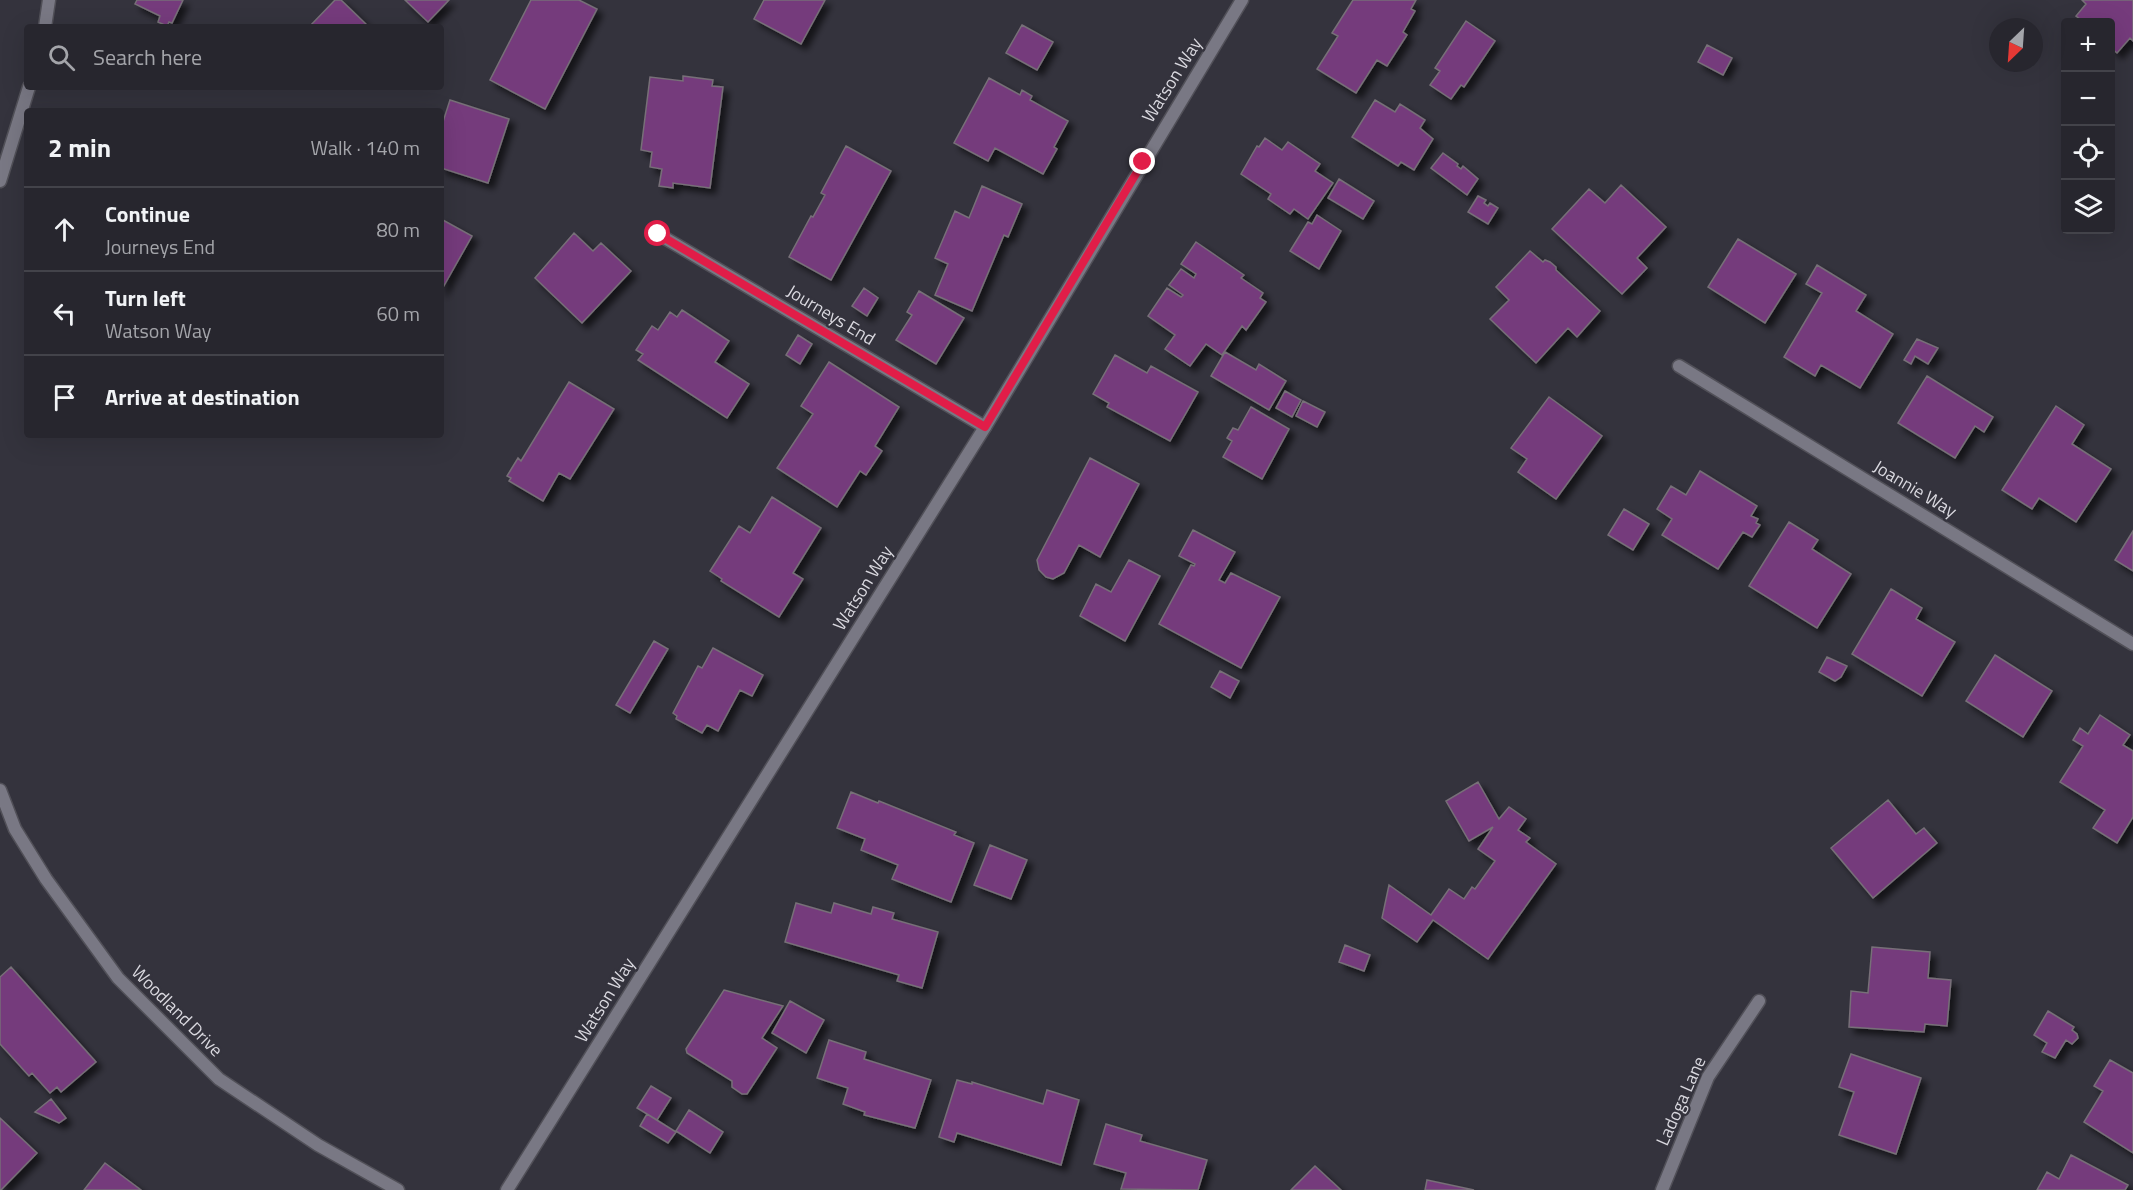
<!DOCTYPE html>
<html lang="en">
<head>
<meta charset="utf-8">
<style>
	:root { --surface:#27262e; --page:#33323a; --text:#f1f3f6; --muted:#a4a5aa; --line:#43434a }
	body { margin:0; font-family:"Titillium Web",sans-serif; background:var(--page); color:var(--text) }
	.controls { position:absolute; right:18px; top:18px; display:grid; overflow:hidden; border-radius:6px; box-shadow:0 6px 24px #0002 }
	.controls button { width:54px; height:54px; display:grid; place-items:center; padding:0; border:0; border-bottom:2px solid var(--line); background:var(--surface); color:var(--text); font:30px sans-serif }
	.compass { position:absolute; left:1989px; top:18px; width:54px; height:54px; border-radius:50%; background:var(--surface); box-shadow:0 6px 24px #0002; rotate:205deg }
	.stop { position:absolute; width:18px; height:18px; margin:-14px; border:4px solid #e11d48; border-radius:50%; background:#fff }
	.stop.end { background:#e11d48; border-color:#fff; box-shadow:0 2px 6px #0008 }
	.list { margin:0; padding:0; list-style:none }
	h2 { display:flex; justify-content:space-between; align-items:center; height:78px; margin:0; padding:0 24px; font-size:26px }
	h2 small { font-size:20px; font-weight:400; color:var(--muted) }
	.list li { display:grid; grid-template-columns:39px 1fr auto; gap:18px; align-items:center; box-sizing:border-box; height:84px; padding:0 24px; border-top:2px solid var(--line) }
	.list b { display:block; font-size:22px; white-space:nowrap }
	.list p { margin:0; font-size:20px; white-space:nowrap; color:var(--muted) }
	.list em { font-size:20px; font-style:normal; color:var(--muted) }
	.icon { flex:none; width:33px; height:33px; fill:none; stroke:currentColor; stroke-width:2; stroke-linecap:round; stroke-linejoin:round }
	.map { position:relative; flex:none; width:2133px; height:1190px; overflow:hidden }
	.search { position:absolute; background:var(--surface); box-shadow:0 6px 24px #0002; left:24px; top:24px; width:420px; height:66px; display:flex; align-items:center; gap:15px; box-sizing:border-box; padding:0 21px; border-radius:6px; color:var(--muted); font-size:22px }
	.panel { position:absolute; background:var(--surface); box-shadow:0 6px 24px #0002; left:24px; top:108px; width:420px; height:330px; border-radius:6px }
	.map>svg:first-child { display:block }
	.building { fill:#753a7c; stroke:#776f78; stroke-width:1.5; filter:url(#shadow) }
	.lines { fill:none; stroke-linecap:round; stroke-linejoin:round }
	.lane-casing { stroke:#515058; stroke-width:15 }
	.street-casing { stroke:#515058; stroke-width:15 }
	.lane { stroke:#797884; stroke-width:12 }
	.street { stroke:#797884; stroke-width:12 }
	.route { stroke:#e11d48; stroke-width:8 }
	.labels { text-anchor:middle; stroke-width:4.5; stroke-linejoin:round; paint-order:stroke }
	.street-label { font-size:18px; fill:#d9d8df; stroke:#34333d }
</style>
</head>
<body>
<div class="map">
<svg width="2133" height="1190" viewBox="0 0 2133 1190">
	<defs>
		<filter id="shadow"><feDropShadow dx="5.5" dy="5.5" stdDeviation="3" flood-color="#0009"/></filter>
	</defs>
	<rect width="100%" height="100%" fill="#34333d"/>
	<path class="building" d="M137,0H183L172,23L169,22L167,26L158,22L160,16L135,4Z
		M335,0H341L369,27H309Z
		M405,0H449L428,22Z
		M531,0H579L597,9L545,109L490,80Z
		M764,0H825L801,44L754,19Z
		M1353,0H1416L1411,9L1415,11L1403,32L1407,35L1387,66L1377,60L1356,93L1317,69L1338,36L1332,33Z
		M2082,0H2133V41L2130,38L2117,53L2110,47V22H2084L2076,16L2086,4Z
		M1466,21L1495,41L1464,87L1461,85L1451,99L1430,85L1440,71L1435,68Z
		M1022,25L1053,42L1037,70L1006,53Z
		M1707,45L1732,58L1723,75L1698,62Z
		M683,76L713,80L712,86L723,87L710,188L673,183V188L659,186L662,169L650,167L652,152L641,150L650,77L683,81Z
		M989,78L1020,95L1022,90L1032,96L1030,100L1068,121L1054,147L1057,149L1043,174L995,148L988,161L954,143Z
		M450,100L509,119L488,183L441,168V128Z
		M1375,100L1395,112L1400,104L1425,120L1420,128L1433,139L1414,170L1401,162L1398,166L1352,137Z
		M1265,138L1282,150L1288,142L1320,164L1315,171L1333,183L1308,219L1294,209L1290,214L1268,199L1271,194L1241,174L1257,146L1259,147Z
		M846,146L891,171L831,280L789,257L811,216L813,217L825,195L821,193Z
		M1443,153L1458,164L1457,166L1461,169L1463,166L1478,179L1467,195L1431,168Z
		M1339,179L1374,201L1363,219L1328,198Z
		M1621,185L1666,227L1637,258L1647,268L1622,294L1552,229L1589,189L1605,203Z
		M982,186L1022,204L1008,237L1004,235L972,311L935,295L948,264L935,258L955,211L969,218Z
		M1478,196L1486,200L1484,203L1488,206L1490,203L1498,208L1488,224L1468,212Z
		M1317,215L1341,231L1319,269L1290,251L1308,222L1312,224Z
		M441,219L472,236L441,291Z
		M574,233L593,251L601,243L631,271L582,323L535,278Z
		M1738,239L1796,274L1765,323L1708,287Z
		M1196,242L1244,275L1241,278L1263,293L1260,298L1266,302L1246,330L1242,326L1222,355L1206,344L1190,366L1165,349L1175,335L1148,316L1167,288L1181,297L1183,295L1169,285L1181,269L1194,278L1196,274L1181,264Z
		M1530,251L1543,262L1545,260L1550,262L1556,267V270L1600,311L1577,337L1568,328L1536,363L1490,319L1509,300L1496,287Z
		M1817,265L1866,295L1856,311L1893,334L1860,388L1821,365L1815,376L1784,357L1822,293L1806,284Z
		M864,288L878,298L867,316L852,306Z
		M919,291L964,318L936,364L896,340L912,315L907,312Z
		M682,310L729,341L715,362L749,384L727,418L638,360L643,354L636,350L652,326L658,330L670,312L677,317Z
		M798,335L812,344L800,364L786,355Z
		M1917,339L1938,348L1928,364L1915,356L1911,364L1904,360Z
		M1225,352L1256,370L1259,364L1286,381L1269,410L1211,376Z
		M1115,355L1147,373L1151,366L1198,392L1170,441L1107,407L1109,403L1093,394Z
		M829,362L899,407L875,446L882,451L866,475L860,471L837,507L777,468L813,414L801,406Z
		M1927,376L1993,417L1984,432L1975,426L1955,458L1898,423Z
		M569,382L614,409L570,479L559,473L543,501L509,481L511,478L507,476L518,458L521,461Z
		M1285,391L1301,400L1292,417L1276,408Z
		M1549,397L1602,436L1556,499L1518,472L1527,459L1511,448Z
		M1303,401L1325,412L1317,427L1296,416Z
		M2056,406L2084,425L2072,444L2111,469L2076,522L2039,498L2032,509L2002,490Z
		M1251,407L1289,429L1262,479L1223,457L1232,441L1227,438L1233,428L1238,430Z
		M1090,458L1139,484L1100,557L1079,545L1064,573L1053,579L1046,577L1039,570L1037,560Z
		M1700,471L1757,506L1751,516L1758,519L1756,523L1760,525L1752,537L1743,532L1718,569L1662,535L1672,519L1657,509L1671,486L1686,495Z
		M772,497L821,528L793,573L803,579L779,617L721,581L722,579L710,571L739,526L750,533Z
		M1624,509L1649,524L1633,550L1608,535Z
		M1789,522L1818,540L1812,549L1851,574L1817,628L1749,586Z
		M1193,530L1235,552L1219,580L1225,583L1231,573L1280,597L1241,668L1159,624L1191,565L1194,566L1195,564L1179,556Z
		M2133,531V571L2115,560Z
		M1129,560L1160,576L1125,641L1080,616L1096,584L1111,592Z
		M1891,589L1922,608L1916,619L1955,642L1922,696L1852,654Z
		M654,641L668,649L630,713L616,705Z
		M713,648L763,675L752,696L740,690L718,731L707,725L702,733L676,719L677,716L673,713L698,666L702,668Z
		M1995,655L2052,691L2023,737L1966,701Z
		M1827,657L1847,666L1841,677L1835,681L1819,672Z
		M1220,671L1239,681L1230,698L1211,687Z
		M2100,715L2130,735L2123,745L2133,751V817L2117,843L2093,828L2105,810L2060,782L2083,746L2073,740L2080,728L2088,734Z
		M1478,782L1499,819L1509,807L1526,819L1518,830L1530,838L1526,842L1556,864L1488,959L1433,920L1417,942L1382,918L1389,885L1431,915L1449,889L1464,899L1472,887L1475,889L1495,861L1478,849L1493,827L1469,841L1446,801Z
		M851,792L878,803L879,801L956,832L954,835L974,843L951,902L892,879L898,865L861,850L865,839L837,828Z
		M1888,800L1916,834L1924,828L1937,843L1873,898L1831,848Z
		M990,845L1027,860L1011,899L974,885Z
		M796,903L831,913L834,903L871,914L873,907L894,913L892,919L938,932L922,988L897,981L899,975L785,942Z
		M1345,945L1370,955L1364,971L1339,962Z
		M1872,947L1930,952L1928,978L1951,980L1947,1026L1925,1024L1924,1032L1849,1027L1851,991L1868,993Z
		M11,967L96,1062L61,1092L57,1087L50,1093L32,1073L29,1076L0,1044V977Z
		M724,990L783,1006L762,1038L777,1048L747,1094H742L732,1087V1081L687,1053L686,1049Z
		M790,1001L824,1020L806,1053L772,1033Z
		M2048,1011L2074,1027L2072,1030L2077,1034L2078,1038L2072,1044L2066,1040L2055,1058L2042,1052L2047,1043L2034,1035Z
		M829,1040L866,1052L864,1059L931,1080L915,1128L864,1115L865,1112L843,1104L848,1088L817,1078Z
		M1851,1054L1921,1078L1896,1154L1839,1135L1854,1092L1839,1087Z
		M2110,1060L2133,1073V1153L2084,1122L2103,1091L2094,1086Z
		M957,1080L972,1084V1082L1043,1104L1047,1090L1079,1100L1061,1165L957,1133L954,1142L939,1137Z
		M651,1086L671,1098L657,1120L637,1108Z
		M51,1099L66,1118L59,1123L35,1112Z
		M689,1110L723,1132L710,1153L676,1131Z
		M647,1114L676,1132L668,1143L640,1126Z
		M0,1118L37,1153L1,1190H0Z
		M1106,1124L1142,1135L1140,1141L1207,1160L1198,1190L1121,1189L1126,1173L1094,1164Z
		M2071,1155L2128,1185L2125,1190H2037L2047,1172L2059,1179Z
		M105,1163L141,1190H84Z
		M1315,1166L1341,1190H1291Z
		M1427,1180L1474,1190H1425Z"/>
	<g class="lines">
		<defs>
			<path id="lane" d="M658,234L985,427"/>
			<path id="street" d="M45,27L49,0
				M0,181L29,87
				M1679,366L2133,644
				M0,790L15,829L46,879L118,978L219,1079L318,1145L398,1190
				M507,1190L985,427L1242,0
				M1662,1190L1708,1077L1759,1001"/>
		</defs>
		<use href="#lane" class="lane-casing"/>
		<use href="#street" class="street-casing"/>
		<use href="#lane" class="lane"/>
		<use href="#street" class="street"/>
	</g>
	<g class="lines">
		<path class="route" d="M658,234L985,427L1143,162"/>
	</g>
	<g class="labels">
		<g class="street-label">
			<text transform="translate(1172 80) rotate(-58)" y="6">Watson Way</text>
			<text transform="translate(831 315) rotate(31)" y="6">Journeys End</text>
			<text transform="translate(1915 489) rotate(31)" y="6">Joannie Way</text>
			<text transform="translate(863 588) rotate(-58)" y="6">Watson Way</text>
			<text transform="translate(605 1000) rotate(-58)" y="6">Watson Way</text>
			<text transform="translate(177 1011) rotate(45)" y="6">Woodland Drive</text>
			<text transform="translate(1681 1101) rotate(-66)" y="6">Ladoga Lane</text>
		</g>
	</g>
</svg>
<div class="controls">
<button>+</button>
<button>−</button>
<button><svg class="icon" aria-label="locate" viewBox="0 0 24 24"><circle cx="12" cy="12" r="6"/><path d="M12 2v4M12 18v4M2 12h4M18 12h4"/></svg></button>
<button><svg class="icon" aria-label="layers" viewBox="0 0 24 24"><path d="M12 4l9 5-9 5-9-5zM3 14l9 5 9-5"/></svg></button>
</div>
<svg class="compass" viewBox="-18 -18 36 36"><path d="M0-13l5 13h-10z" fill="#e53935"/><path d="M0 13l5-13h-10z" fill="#a4a5aa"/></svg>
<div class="stop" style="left:658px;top:234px"></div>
<div class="stop end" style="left:1143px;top:162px"></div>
<div class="search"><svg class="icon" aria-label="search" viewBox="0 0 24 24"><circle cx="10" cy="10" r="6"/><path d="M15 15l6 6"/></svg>Search here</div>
<section class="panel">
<h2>2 min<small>Walk · 140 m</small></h2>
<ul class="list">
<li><svg class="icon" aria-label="ahead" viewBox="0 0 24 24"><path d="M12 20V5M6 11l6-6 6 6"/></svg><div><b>Continue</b><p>Journeys End</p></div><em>80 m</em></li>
<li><svg class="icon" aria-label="left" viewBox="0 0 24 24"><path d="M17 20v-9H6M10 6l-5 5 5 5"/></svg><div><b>Turn left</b><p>Watson Way</p></div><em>60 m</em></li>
<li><svg class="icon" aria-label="arrive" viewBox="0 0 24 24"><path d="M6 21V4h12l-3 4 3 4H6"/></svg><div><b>Arrive at destination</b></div></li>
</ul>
</section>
</div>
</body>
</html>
